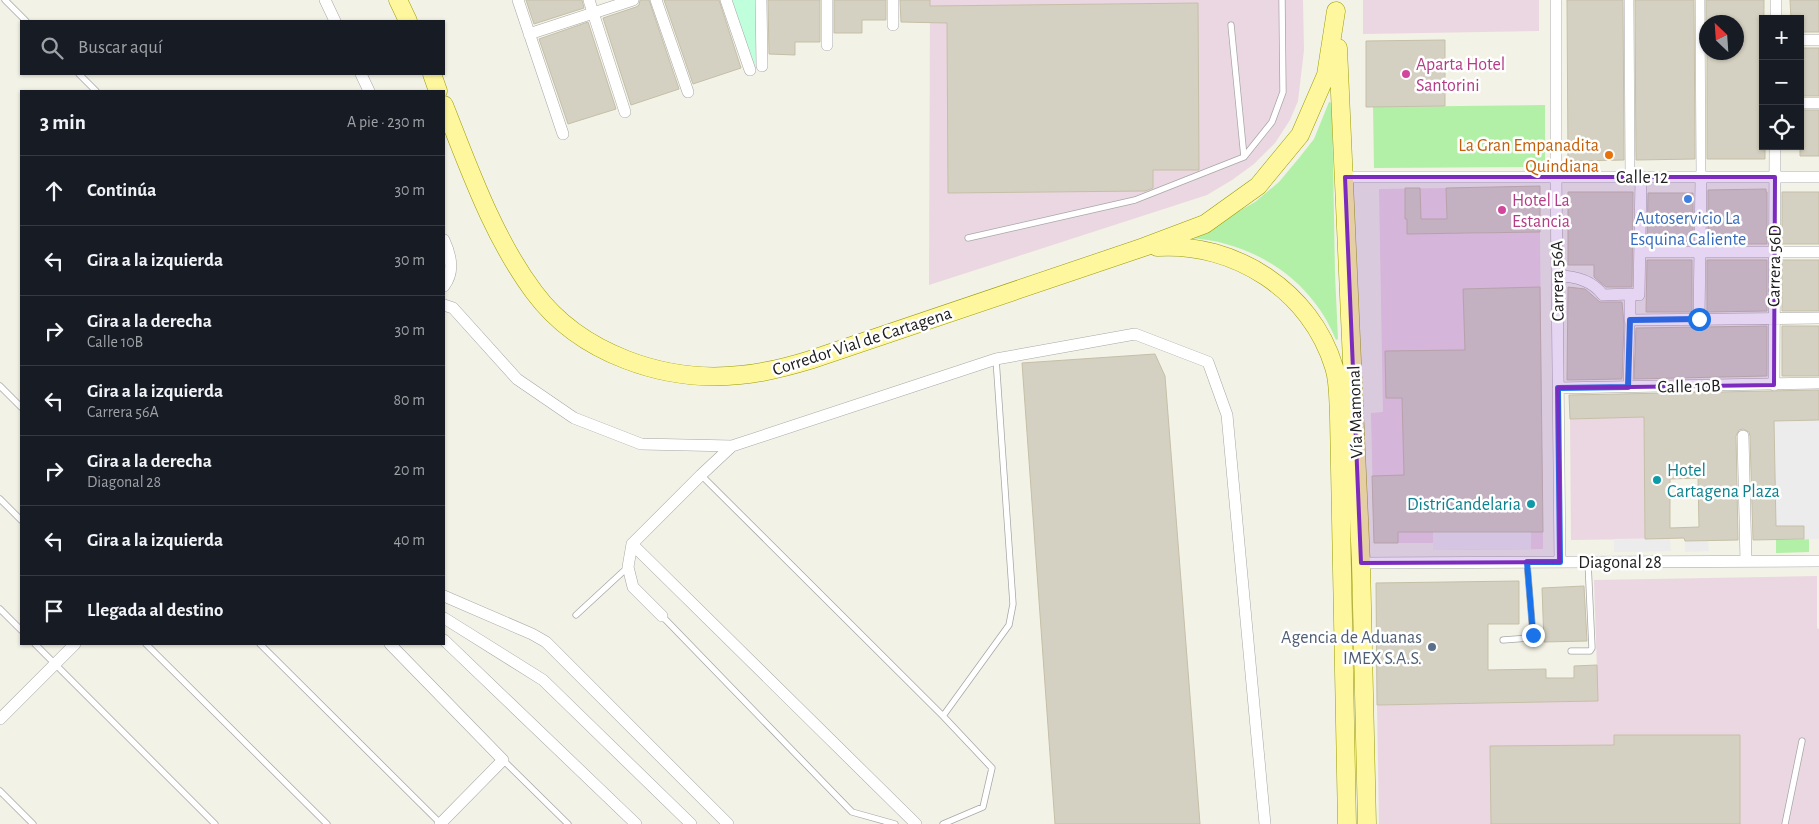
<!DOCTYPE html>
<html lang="es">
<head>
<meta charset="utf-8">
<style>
	:root { --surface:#171b24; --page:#242831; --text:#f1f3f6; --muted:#9ea1a6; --line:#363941 }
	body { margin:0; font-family:"Alegreya Sans",sans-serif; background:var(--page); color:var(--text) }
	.controls { position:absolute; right:15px; top:15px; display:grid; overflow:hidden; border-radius:0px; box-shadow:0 1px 4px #0004 }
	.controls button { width:45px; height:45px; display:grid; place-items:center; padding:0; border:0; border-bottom:1px solid var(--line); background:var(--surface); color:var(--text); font:25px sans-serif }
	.compass { position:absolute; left:1699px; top:15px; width:45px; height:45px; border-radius:50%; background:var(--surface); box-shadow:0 1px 4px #0004; rotate:335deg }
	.stop { position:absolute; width:15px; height:15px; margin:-11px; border:4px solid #1a73e8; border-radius:50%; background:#fff }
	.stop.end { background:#1a73e8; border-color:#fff; box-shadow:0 1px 5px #0008 }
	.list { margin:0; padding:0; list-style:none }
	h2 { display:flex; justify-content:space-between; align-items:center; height:65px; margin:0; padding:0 20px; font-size:21px }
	h2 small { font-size:16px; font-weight:400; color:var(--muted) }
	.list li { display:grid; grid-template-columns:32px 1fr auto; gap:15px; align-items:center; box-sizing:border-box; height:70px; padding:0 20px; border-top:1px solid var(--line) }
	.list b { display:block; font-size:19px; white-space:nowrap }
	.list p { margin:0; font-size:16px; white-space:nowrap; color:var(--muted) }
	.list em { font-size:16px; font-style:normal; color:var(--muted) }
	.icon { flex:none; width:28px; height:28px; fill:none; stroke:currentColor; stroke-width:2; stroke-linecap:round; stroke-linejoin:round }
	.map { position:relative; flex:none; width:1819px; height:824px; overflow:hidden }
	.search { position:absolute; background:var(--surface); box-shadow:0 1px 4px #0004; left:20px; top:20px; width:425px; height:55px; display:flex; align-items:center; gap:12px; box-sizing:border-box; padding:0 18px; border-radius:0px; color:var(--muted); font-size:19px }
	.panel { position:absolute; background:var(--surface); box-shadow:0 1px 4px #0004; left:20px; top:90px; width:425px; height:555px; border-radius:0px }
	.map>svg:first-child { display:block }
	.industrial { fill:#ebd7e1 }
	.grass { fill:#b2f0a7 }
	.park { fill:#c0ffdb }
	.parking { fill:#ececec }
	.building { fill:#d5d1c2; stroke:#c5bfa7; fill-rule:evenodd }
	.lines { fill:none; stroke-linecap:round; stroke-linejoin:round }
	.service-casing { stroke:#a7a7a7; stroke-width:7 }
	.pedestrian-casing { stroke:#a7a7a7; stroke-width:10 }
	.minor-casing { stroke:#a7a7a7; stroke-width:12 }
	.primary-casing { stroke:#9a9d00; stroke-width:19 }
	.service { stroke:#fff; stroke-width:5.5 }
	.pedestrian { stroke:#fff; stroke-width:9 }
	.minor { stroke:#fff; stroke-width:11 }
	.primary { stroke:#fff79e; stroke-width:18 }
	.route { stroke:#1a73e8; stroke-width:6 }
	.marked { fill:#7b2cbf; fill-opacity:0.2; stroke:#7b2cbf; stroke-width:4; stroke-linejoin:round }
	.hotel-dot { fill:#d1479c; stroke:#fff; stroke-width:2 }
	.food-dot { fill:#e8710a; stroke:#fff; stroke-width:2 }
	.shop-dot { fill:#3f7fe0; stroke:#fff; stroke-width:2 }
	.culture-dot { fill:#0f9aa8; stroke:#fff; stroke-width:2 }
	.service-dot { fill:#5c6f8a; stroke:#fff; stroke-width:2 }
	.labels { text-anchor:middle; stroke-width:5; stroke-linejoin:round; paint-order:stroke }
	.hotel-label { font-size:18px; fill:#b23c85; stroke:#fff; text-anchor:start }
	.food-label { font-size:18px; fill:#c56008; stroke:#fff; text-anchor:end }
	.street-label { font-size:18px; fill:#202020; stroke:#fff }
	.shop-label { font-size:18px; fill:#366cbe; stroke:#fff }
	.culture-label { font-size:18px; fill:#0d838f; stroke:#fff; text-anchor:start }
	.service-label { font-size:18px; fill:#4e5e75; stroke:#fff; text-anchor:end }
</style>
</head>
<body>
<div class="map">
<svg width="1819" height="824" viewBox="0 0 1819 824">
	<rect width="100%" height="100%" fill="#f2f2e6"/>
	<path class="industrial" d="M930,0H1303L1304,50L1298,101L1290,120L1275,143L1254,164L1232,180L1207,195L929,285Z
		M1363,0H1539V31L1363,34Z
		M1446,188L1447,234L1540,232L1543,549L1433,550V543H1374L1371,413L1383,412L1379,189Z
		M1644,417L1645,539L1571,540L1570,419Z
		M1817,576V628L1819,629V824H1379L1377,705L1598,701L1594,580Z"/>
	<path class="grass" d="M1329,102L1332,103L1335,274L1338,339L1336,340C1312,280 1255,243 1192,238L1255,202L1279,182L1299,158L1314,139Z
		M1545,105V167L1374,168L1373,107Z
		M1809,539V552L1776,553V540Z"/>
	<path class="park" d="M732,0H756L758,67L753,69Z"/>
	<path class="parking" d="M1819,420V539L1776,540L1774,421Z
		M1433,532H1531V549L1433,550Z
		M1670,538L1671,551L1614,552V539Z
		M1708,540L1709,551L1685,552V541Z"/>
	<path class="building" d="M526,0H582L584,8L534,24Z
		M640,0H649L679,89L631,105L603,18L636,7L639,5Z
		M664,0H719L741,68L693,84Z
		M768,0H820V42H795V55L769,54Z
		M834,0H886V20H862V33H834Z
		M900,0H930V6L1198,3L1199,170H1153V188L1145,191L948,193L947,23L901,22Z
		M1567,0H1623L1624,160L1568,161Z
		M1635,0H1694L1695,159L1636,160Z
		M1706,0H1764L1763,146H1765V159H1707V52H1736V22H1706Z
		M1790,0H1819V32H1800V19H1791Z
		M588,22L616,109L568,124L539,39Z
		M1445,40V106L1366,107V41Z
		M1800,48H1819V96H1800Z
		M1800,110H1819V156H1800Z
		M1540,186V232L1407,234V219H1405V188H1420L1421,219H1447L1446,188Z
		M1766,189V192H1767V244H1708V190Z
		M1568,192H1633L1632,287H1606L1594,277V265H1568Z
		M1782,192H1819V244H1782Z
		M1648,193H1693V244H1647Z
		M1647,260H1692V312H1646Z
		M1707,260H1767V311L1707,312Z
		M1782,260H1819V311H1782Z
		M1540,287L1543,532H1398V543H1374L1372,476L1404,475L1402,398H1386L1385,351L1465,350L1463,289Z
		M1568,287L1585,289L1600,302H1622L1624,324L1622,379L1567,380Z
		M1767,326V376L1634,379L1636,328Z
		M1782,326H1819V376H1782Z
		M1155,354L1165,376L1200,824H1055L1022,363Z
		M1819,390V420L1774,421L1776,526H1804V539L1753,540L1750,436L1749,432L1743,429L1739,430L1736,436L1738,540L1685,541L1684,538L1645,539L1644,417L1570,419L1569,395ZM1698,478L1699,527L1670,528V479Z
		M1519,581V624H1488V670L1546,669V678H1574V666L1597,665L1598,701L1377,705L1376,583Z
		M1584,586L1587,641L1544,642L1542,588Z
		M1614,735H1740V824H1491L1490,746L1614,745Z"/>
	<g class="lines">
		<defs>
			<path id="service" d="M5,0L26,21
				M1231,25L1244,157
				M79,74L96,91
				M968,238L1135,200L1244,157L1272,122L1283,92L1282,0
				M0,386L21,407
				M701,475L943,716L992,768L983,807L943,824
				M0,499L21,520
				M0,609L21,630
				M576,615L628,567
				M662,616L852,812L895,824
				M1503,640L1530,638L1533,635L1527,562
				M35,644L215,824
				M146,644L327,824
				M260,644L441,824
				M1571,651H1590L1592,648L1588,562
				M943,716L1009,625L1013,604L996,359
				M503,760L568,824
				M0,791L33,824
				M1785,824L1802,741"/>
			<path id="pedestrian" d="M1629,0L1630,177
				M1700,0L1701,178
				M1628,387L1630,320"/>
			<path id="minor" d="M325,0L335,21
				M518,0L563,134
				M589,0L625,112
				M656,0L688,92
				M726,0L750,70
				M761,0L762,66
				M827,0V45
				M1556,0V178L1560,562
				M1776,19V0
				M893,25V0
				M529,34L633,0
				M1800,40H1819
				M361,74L369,91
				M1800,103H1819
				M1345,177H1819
				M1641,177L1639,295L1630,294V320L1819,318
				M444,240C451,255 455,272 444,286
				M1640,252H1819
				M1557,276C1575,276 1592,280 1603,295L1630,294
				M444,305L453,308L517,379L574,418L641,444L732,446
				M1699,319L1701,178
				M1774,385L1775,146
				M1558,388L1819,383
				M1743,436L1746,561
				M632,544L916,824
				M1361,563L1819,561
				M444,596L532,634L546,642L728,824
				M662,616L633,587L628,567L632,544L701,475L732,446L996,359L1135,334L1208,362L1227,415L1265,824
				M444,618L543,680L691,824
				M444,640L636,824
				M390,644L503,760L440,824
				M0,719L75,644"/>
			<path id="primary" d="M398,0L408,21
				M1338,48L1361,563L1367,824
				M432,74L438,91
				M444,105C469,168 493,237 534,292C580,354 665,383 740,375C764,373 787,367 810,360L1144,247L1205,224L1258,186L1300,135L1326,75L1336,11
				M1157,247C1235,242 1311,291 1334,367C1339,382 1338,401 1339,416L1347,824"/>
		</defs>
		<use href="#service" class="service-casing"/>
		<use href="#pedestrian" class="pedestrian-casing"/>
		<use href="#minor" class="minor-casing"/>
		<use href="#primary" class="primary-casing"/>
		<use href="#service" class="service"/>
		<use href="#pedestrian" class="pedestrian"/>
		<use href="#minor" class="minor"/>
		<use href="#primary" class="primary"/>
	</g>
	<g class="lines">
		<path class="route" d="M1533,635L1527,562H1560L1558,388L1628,387L1630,320L1699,319"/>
	</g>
	<path class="marked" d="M1345,177H1775L1774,385L1558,388L1560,562L1361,563Z"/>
	<g class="hotel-dot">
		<circle cx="1406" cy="74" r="5"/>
		<circle cx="1502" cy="210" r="5"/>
	</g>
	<circle class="food-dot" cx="1609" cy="155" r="5"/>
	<circle class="shop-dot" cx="1688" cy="199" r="5"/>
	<g class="culture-dot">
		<circle cx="1657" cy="480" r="5"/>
		<circle cx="1531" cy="504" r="5"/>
	</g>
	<circle class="service-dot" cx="1432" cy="647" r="5"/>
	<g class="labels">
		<g class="hotel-label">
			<text x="1416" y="70">Aparta Hotel<tspan x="1416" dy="21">Santorini</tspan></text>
			<text x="1512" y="206">Hotel La<tspan x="1512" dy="21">Estancia</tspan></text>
		</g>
		<g class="food-label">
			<text x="1599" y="151">La Gran Empanadita<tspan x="1599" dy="21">Quindiana</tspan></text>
		</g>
		<g class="street-label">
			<text x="1642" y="183">Calle 12</text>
			<text transform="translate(1774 266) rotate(-89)" y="6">Carrera 56D</text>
			<text transform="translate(1557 281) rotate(-91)" y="6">Carrera 56A</text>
			<text transform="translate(862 341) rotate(-18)" y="6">Corredor Vial de Cartagena</text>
			<text transform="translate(1689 386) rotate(-1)" y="6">Calle 10B</text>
			<text transform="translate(1355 412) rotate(-92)" y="6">Vía Mamonal</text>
			<text x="1620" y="568">Diagonal 28</text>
		</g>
		<g class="shop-label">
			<text x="1688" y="224">Autoservicio La<tspan x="1688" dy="21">Esquina Caliente</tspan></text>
		</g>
		<g class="culture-label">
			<text x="1667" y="476">Hotel<tspan x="1667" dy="21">Cartagena Plaza</tspan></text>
			<text x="1521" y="510" text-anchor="end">DistriCandelaria</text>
		</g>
		<g class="service-label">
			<text x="1422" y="643">Agencia de Aduanas<tspan x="1422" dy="21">IMEX S.A.S.</tspan></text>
		</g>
	</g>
</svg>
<div class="controls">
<button>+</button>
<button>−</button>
<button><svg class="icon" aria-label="locate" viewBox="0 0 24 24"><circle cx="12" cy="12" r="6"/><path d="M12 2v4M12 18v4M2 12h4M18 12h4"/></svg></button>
</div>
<svg class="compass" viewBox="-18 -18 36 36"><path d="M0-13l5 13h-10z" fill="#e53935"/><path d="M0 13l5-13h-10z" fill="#9ea1a6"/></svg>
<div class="stop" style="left:1699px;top:319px"></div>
<div class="stop end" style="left:1533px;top:635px"></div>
<div class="search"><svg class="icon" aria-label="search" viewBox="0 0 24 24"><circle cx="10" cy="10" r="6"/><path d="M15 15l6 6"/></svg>Buscar aquí</div>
<section class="panel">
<h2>3 min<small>A pie · 230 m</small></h2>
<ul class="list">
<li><svg class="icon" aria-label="ahead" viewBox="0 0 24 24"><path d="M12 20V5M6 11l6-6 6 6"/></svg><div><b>Continúa</b></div><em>30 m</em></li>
<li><svg class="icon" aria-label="left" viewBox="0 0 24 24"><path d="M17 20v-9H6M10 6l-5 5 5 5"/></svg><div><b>Gira a la izquierda</b></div><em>30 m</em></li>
<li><svg class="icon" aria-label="right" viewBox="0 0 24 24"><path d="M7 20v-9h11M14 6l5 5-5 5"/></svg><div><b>Gira a la derecha</b><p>Calle 10B</p></div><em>30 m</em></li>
<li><svg class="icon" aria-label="left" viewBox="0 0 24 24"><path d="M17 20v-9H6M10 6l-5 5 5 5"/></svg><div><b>Gira a la izquierda</b><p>Carrera 56A</p></div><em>80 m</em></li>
<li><svg class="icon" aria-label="right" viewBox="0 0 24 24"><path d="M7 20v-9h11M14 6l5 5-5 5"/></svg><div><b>Gira a la derecha</b><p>Diagonal 28</p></div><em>20 m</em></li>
<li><svg class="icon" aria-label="left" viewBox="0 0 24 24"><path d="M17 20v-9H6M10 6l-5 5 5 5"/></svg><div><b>Gira a la izquierda</b></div><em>40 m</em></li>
<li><svg class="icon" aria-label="arrive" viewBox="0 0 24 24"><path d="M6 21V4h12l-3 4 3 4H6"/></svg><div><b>Llegada al destino</b></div></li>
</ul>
</section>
</div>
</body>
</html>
